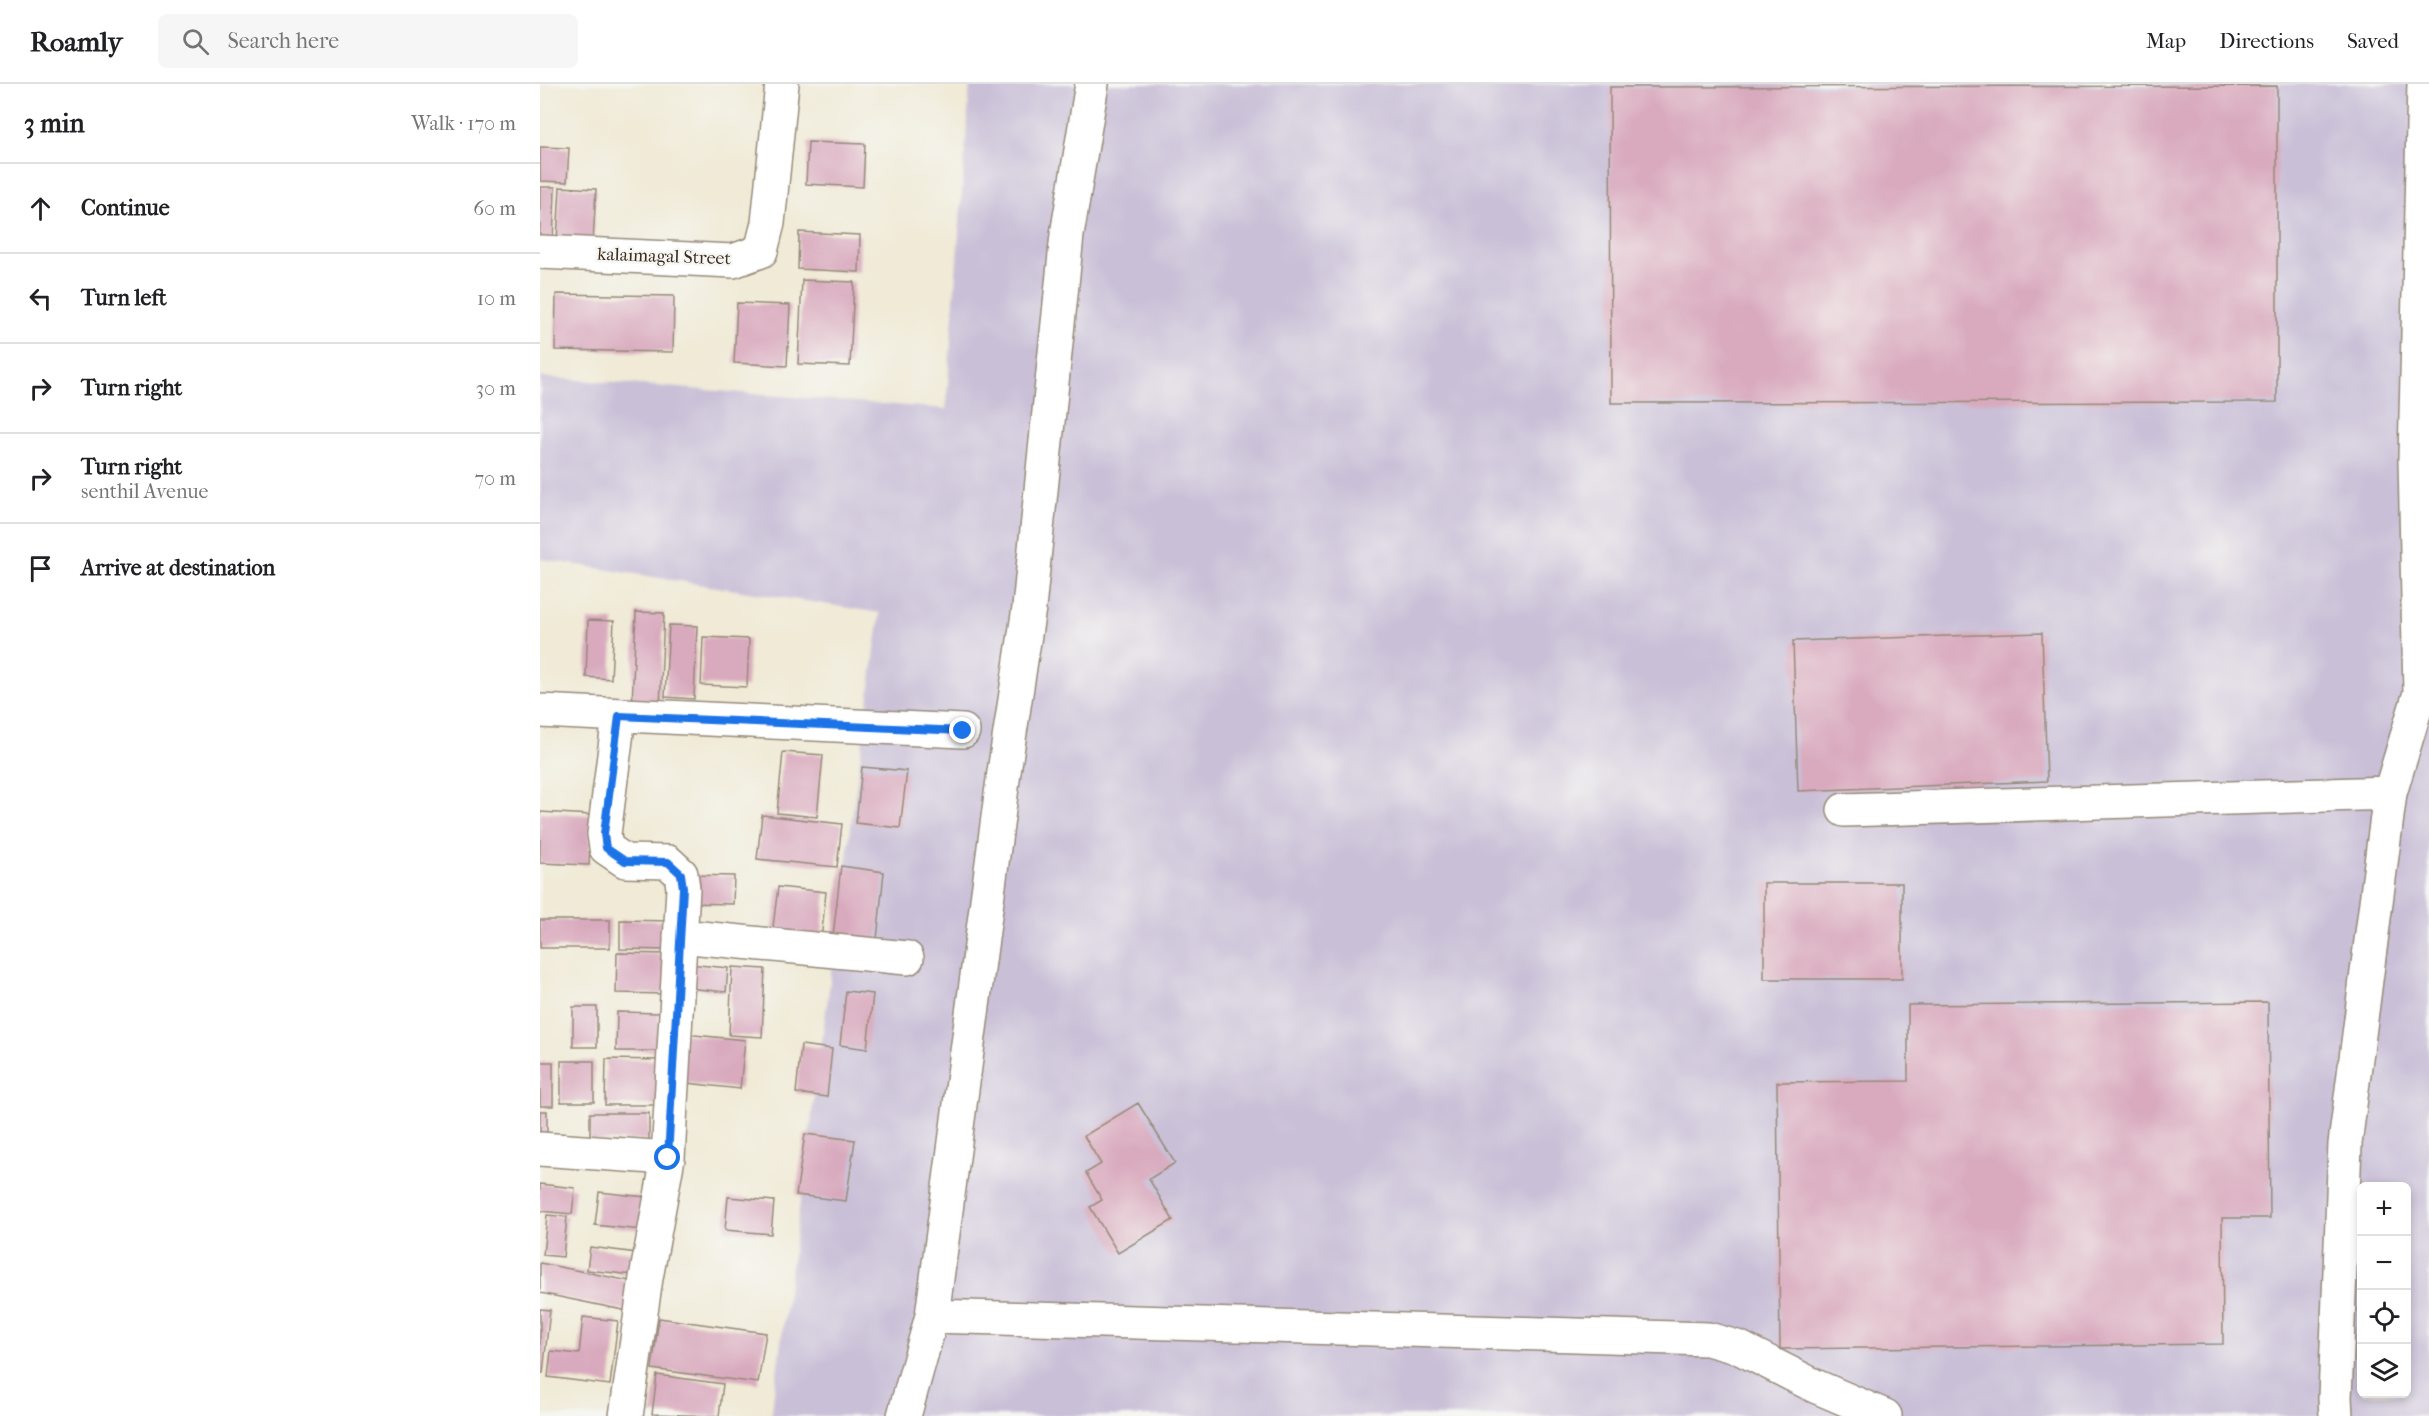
<!DOCTYPE html>
<html lang="en">
<head>
<meta charset="utf-8">
<style>
	:root { --surface:#fff; --page:#f6f6f6; --text:#202124; --muted:#757577; --line:#e0e0e0 }
	body { margin:0; font-family:"IM FELL French Canon",serif; background:var(--page); color:var(--text) }
	.controls { position:absolute; right:18px; bottom:18px; display:grid; overflow:hidden; border-radius:9px; box-shadow:0 3px 9px #0003 }
	.controls button { width:54px; height:54px; display:grid; place-items:center; padding:0; border:0; border-bottom:2px solid var(--line); background:var(--surface); color:var(--text); font:30px sans-serif }
	.stop { position:absolute; width:18px; height:18px; margin:-14px; border:4px solid #1a73e8; border-radius:50%; background:#fff }
	.stop.end { background:#1a73e8; border-color:#fff; box-shadow:0 2px 6px #0008 }
	.list { margin:0; padding:0; list-style:none }
	h2 { display:flex; justify-content:space-between; align-items:center; height:78px; margin:0; padding:0 24px; font-size:26px }
	h2 small { font-size:20px; font-weight:400; color:var(--muted) }
	.list li { display:grid; grid-template-columns:39px 1fr auto; gap:18px; align-items:center; box-sizing:border-box; height:90px; padding:0 24px; border-top:2px solid var(--line) }
	.list b { display:block; font-size:22px; white-space:nowrap }
	.list p { margin:0; font-size:20px; white-space:nowrap; color:var(--muted) }
	.list em { font-size:20px; font-style:normal; color:var(--muted) }
	.icon { flex:none; width:33px; height:33px; fill:none; stroke:currentColor; stroke-width:2; stroke-linecap:round; stroke-linejoin:round }
	.map { position:relative; flex:none; width:1889px; height:1332px; overflow:hidden }
	header { display:flex; align-items:center; gap:36px; box-sizing:border-box; height:84px; padding:0 30px; background:var(--surface); border-bottom:2px solid var(--line) }
	header strong { font-size:28px }
	nav { display:flex; gap:33px; margin-inline-start:auto; font-size:21px }
	.search { width:420px; height:54px; background:var(--page); display:flex; align-items:center; gap:15px; box-sizing:border-box; padding:0 21px; border-radius:9px; color:var(--muted); font-size:22px }
	main { display:flex }
	aside { flex:1; background:var(--surface) }
	.map>svg:first-child { display:block }
	.industrial { fill:#c9bfd7; fill-rule:evenodd }
	.building { fill:#d9aabe }
	.lines { fill:none; stroke-linecap:round; stroke-linejoin:round }
	.minor-casing { stroke:#968a7a; stroke-width:36 }
	.minor { stroke:#fff; stroke-width:33 }
	.route { stroke:#1a73e8; stroke-width:8 }
	.labels { text-anchor:middle; stroke-width:5; stroke-linejoin:round; paint-order:stroke }
	.street-label { font-size:18px; fill:#3b2a1e; stroke:#f6f6f2 }
</style>
</head>
<body>
<header>
<strong>Roamly</strong>
<div class="search"><svg class="icon" aria-label="search" viewBox="0 0 24 24"><circle cx="10" cy="10" r="6"/><path d="M15 15l6 6"/></svg>Search here</div>
<nav><a>Map</a><a>Directions</a><a>Saved</a></nav>
</header>
<main>
<aside>
<h2>3 min<small>Walk · 170 m</small></h2>
<ul class="list">
<li><svg class="icon" aria-label="ahead" viewBox="0 0 24 24"><path d="M12 20V5M6 11l6-6 6 6"/></svg><div><b>Continue</b></div><em>60 m</em></li>
<li><svg class="icon" aria-label="left" viewBox="0 0 24 24"><path d="M17 20v-9H6M10 6l-5 5 5 5"/></svg><div><b>Turn left</b></div><em>10 m</em></li>
<li><svg class="icon" aria-label="right" viewBox="0 0 24 24"><path d="M7 20v-9h11M14 6l5 5-5 5"/></svg><div><b>Turn right</b></div><em>30 m</em></li>
<li><svg class="icon" aria-label="right" viewBox="0 0 24 24"><path d="M7 20v-9h11M14 6l5 5-5 5"/></svg><div><b>Turn right</b><p>senthil Avenue</p></div><em>70 m</em></li>
<li><svg class="icon" aria-label="arrive" viewBox="0 0 24 24"><path d="M6 21V4h12l-3 4 3 4H6"/></svg><div><b>Arrive at destination</b></div></li>
</ul>
</aside>
<div class="map">
<svg width="1889" height="1332" viewBox="0 0 1889 1332">
	<rect width="100%" height="100%" fill="#f6f6f2"/>
	<filter id="ink" filterUnits="userSpaceOnUse"><feTurbulence type="fractalNoise" baseFrequency=".0167" numOctaves="2"/><feDisplacementMap in="SourceGraphic" scale="12" xChannelSelector="R" yChannelSelector="G"/><feConvolveMatrix kernelMatrix="1 2 1 2 8 2 1 2 1" color-interpolation-filters="sRGB"/></filter>
	<filter id="wash" filterUnits="userSpaceOnUse"><feTurbulence type="fractalNoise" baseFrequency=".008" numOctaves="4" result="noise"/><feDisplacementMap in="SourceGraphic" scale="24" xChannelSelector="R" yChannelSelector="G"/><feGaussianBlur stdDeviation="1.35" result="paint"/><feColorMatrix in="noise" values="0 0 0 0 0 0 0 0 0 0 0 0 0 0 0 0 0 1.4 0 .05"/><feComposite in="paint" operator="in"/></filter>
	<g filter="url(#wash)">
		<rect width="100%" height="100%" fill="#f0ead6"/>
		<path class="industrial" d="M430,0H1889V1332H231L340,529L0,475V293L406,325ZM1822,1102H1866V1310H1822Z"/>
		<g id="blocks">
			<path class="building" d="M1737,2V318L1071,319L1070,3Z
				M268,58L325,60L323,103L266,100Z
				M0,63L29,64L27,98L0,97Z
				M0,103H15L13,159L0,158Z
				M20,103L56,105L53,159L17,157Z
				M259,148L320,151L319,188L258,185Z
				M262,196L314,198L310,282L258,280Z
				M16,210L134,212L133,268L15,266Z
				M197,219L250,221L247,282L194,279Z
				M96,528L124,529L120,623L92,621Z
				M48,536L74,537L71,595L46,593Z
				M129,541L157,542L154,615L125,613Z
				M1502,549L1507,697L1258,707L1253,557Z
				M163,553L209,555L207,603L161,601Z
				M243,668L283,671L277,733L237,729Z
				M322,683L367,687L360,744L316,739Z
				M0,728L51,731L49,781L0,779Z
				M222,731L302,740L297,783L217,775Z
				M301,782L344,788L336,865L292,861Z
				M148,791L194,792L193,820L147,819Z
				M1224,799H1362V895H1224Z
				M238,803L286,808L281,857L232,851Z
				M0,836H70V864H0Z
				M80,836L130,837L129,866L80,865Z
				M77,869L129,870L128,910L76,909Z
				M149,880L188,884L186,908L147,904Z
				M192,883L225,885L222,953L189,951Z
				M306,907L333,910L327,965L300,961Z
				M1728,918L1730,1134H1682L1683,1260L1240,1265L1237,998L1368,997V921Z
				M33,923H57V963H33Z
				M77,928L119,929V967H76Z
				M144,950L205,956L200,1005L138,998Z
				M261,961L292,965L287,1013L256,1009Z
				M66,975L120,976L119,1021H65Z
				M21,977H54V1018H21Z
				M0,978H13V1022H0Z
				M598,1019L635,1079L609,1095L633,1136L578,1169L550,1123L562,1116L546,1089L561,1080L544,1052Z
				M0,1027H7V1056H0Z
				M50,1029H109V1056L50,1057Z
				M265,1050L315,1056L306,1117L256,1111Z
				M0,1100L35,1104L32,1130L0,1127Z
				M59,1108L115,1114L111,1147L55,1141Z
				M188,1113L234,1117L231,1150L185,1146Z
				M7,1131L27,1133L23,1173L3,1171Z
				M50,1163L97,1169L94,1191L47,1186Z
				M0,1179L95,1198L88,1227L0,1209Z
				M0,1225L10,1226L3,1289H0Z
				M43,1233L78,1237L70,1301L8,1293L11,1267L39,1270Z
				M119,1234L226,1249L218,1299L112,1285Z
				M117,1291L183,1300L179,1332L112,1330Z"/>
		</g>
	</g>
	<g filter="url(#ink)">
		<use href="#blocks" fill-opacity="0" stroke="#968a7a" stroke-width="1.5"/>
		<g class="lines">
			<defs>
				<path id="minor" d="M0,168L193,177L221,167L228,139L242,0
					M0,627L423,647
					M79,632L64,750L66,764L85,777L128,778L141,790L143,804L128,1074L106,1194L86,1332
					M1304,726L1850,709
					M140,852L367,874
					M0,1065L128,1074
					M392,1232L1168,1255L1200,1264L1275,1302L1345,1332
					M364,1332L392,1232L464,688L489,524L527,151L552,0
					M1796,1332L1795,1314L1805,1060L1850,709L1880,609L1875,375L1884,0"/>
			</defs>
			<use href="#minor" class="minor-casing"/>
			<use href="#minor" class="minor"/>
		</g>
	</g>
	<g class="lines" filter="url(#ink)">
		<path class="route" d="M128,1074L143,804L141,790L128,778L85,777L66,764L64,750L79,632L423,647"/>
	</g>
	<g class="labels">
		<g class="street-label">
			<text transform="translate(124 172) rotate(2)" y="6">kalaimagal Street</text>
		</g>
	</g>
</svg>
<div class="controls">
<button>+</button>
<button>−</button>
<button><svg class="icon" aria-label="locate" viewBox="0 0 24 24"><circle cx="12" cy="12" r="6"/><path d="M12 2v4M12 18v4M2 12h4M18 12h4"/></svg></button>
<button><svg class="icon" aria-label="layers" viewBox="0 0 24 24"><path d="M12 4l9 5-9 5-9-5zM3 14l9 5 9-5"/></svg></button>
</div>
<div class="stop" style="left:128px;top:1074px"></div>
<div class="stop end" style="left:423px;top:647px"></div>
</div>
</main>
</body>
</html>
